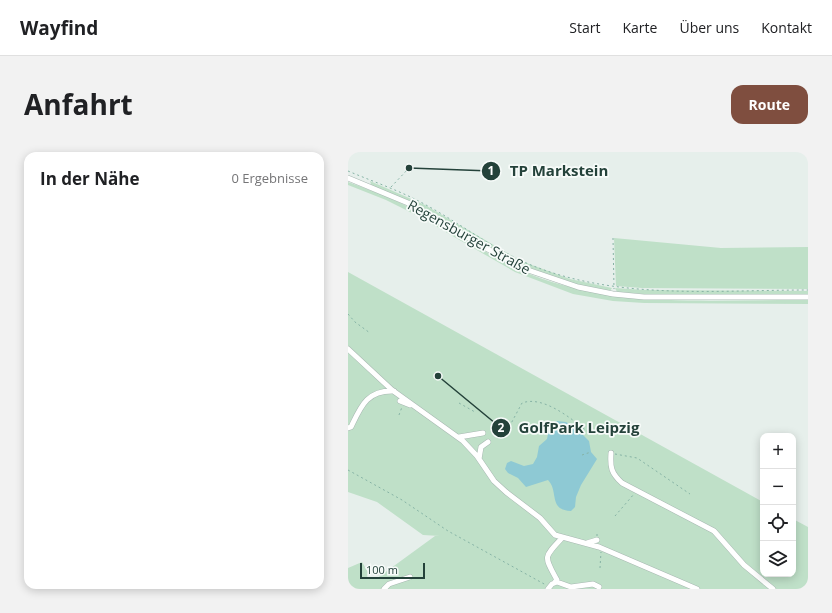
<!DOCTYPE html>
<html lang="de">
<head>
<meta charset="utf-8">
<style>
	:root { --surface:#fff; --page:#f2f2f2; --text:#202124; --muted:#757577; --line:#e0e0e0; --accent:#7f4e3f }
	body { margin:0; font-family:"Open Sans",sans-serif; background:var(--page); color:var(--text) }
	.controls { position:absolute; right:12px; bottom:12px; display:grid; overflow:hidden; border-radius:8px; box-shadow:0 2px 10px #0003 }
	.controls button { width:36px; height:36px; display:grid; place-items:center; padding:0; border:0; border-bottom:1px solid var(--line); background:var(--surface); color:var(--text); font:20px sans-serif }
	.scale { position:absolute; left:12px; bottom:10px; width:65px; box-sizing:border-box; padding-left:4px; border:2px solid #24423a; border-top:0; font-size:11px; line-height:14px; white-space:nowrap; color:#24423a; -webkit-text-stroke:3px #f7fbf9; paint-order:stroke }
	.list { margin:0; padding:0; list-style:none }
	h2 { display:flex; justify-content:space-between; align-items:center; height:52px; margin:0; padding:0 16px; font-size:17px }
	h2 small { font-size:13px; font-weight:400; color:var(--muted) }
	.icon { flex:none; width:22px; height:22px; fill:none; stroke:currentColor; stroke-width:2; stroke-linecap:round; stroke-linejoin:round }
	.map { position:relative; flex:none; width:460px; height:437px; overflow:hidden; border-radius:12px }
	header { display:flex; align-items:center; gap:24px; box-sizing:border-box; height:56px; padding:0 20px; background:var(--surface); border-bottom:1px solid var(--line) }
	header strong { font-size:19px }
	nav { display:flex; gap:22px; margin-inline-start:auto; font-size:14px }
	.intro { display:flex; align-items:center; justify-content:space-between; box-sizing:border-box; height:96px; padding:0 24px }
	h1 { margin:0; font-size:28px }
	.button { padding:10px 18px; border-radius:12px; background:var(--accent); color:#fff; font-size:14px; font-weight:700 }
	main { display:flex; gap:24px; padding:0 24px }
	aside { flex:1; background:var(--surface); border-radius:12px; box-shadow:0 2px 10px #0003 }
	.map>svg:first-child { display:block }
	.green { fill:#bfe0c8 }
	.water { fill:#8ec9d4 }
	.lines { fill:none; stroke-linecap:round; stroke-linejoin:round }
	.minor-casing { stroke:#a8b8b2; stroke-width:6 }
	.path { stroke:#86b3a5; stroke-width:1; stroke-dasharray:2 3; stroke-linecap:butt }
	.minor { stroke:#fff; stroke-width:5 }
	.labels { text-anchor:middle; stroke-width:3.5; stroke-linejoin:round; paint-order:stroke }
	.street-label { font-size:14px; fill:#24423a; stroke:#f7fbf9 }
	.leader { fill:none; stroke:#24423a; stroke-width:1.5 }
	.callout-dot { fill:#24423a; stroke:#f7fbf9; stroke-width:1.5 }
	.mark-label { font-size:12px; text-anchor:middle; font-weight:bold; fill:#fff }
	.callout-label { font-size:15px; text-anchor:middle; font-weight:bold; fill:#24423a; stroke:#f7fbf9; stroke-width:3.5; stroke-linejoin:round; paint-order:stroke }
</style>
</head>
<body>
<header>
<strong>Wayfind</strong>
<nav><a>Start</a><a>Karte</a><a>Über uns</a><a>Kontakt</a></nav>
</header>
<div class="intro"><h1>Anfahrt</h1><a class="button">Route</a></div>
<main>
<aside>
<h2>In der Nähe<small>0 Ergebnisse</small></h2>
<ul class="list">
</ul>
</aside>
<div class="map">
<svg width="460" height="437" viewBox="0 0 460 437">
	<rect width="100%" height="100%" fill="#e6efeb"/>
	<path class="green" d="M22,29L77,53L173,109L222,127L264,136L262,139L230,133L172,113L75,57L23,33Z
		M0,30C32,41 62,54 91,71C121,89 151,110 184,123C271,157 368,147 460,148V152L296,151L265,149L225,142L167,120L70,64L38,48L0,33Z
		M266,86L373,96L460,95V137L294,136L268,134Z
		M0,120L415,350V422H445V367L460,375V437H0V416L14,410L20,420L19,426L28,427L87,384H92L75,383L29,350L0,340Z
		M267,136L296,138L460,139V143L295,142L269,140Z"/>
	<path class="water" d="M209,269L218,270L228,276L241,289L243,300L249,307L233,333L228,345L227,355L223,359C200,358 211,339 200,328L178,335L170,326L160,321L157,317L159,311L163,309L176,314L185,312L189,305L191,294L199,287L202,272Z"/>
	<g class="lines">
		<defs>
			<path id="minor" d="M0,26L60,51L171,115L230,135L265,142L296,145H460
				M0,197L44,238L115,289L129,304L146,329L158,340L192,366L207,383L251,395L349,437
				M52,249L62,253
				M0,276L3,275C13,254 19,238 46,239
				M111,285L135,281
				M263,301C262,315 263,321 274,331L366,379L396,413L425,437
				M131,307L133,295L140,290
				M239,391L249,388
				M207,430L209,428C196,404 195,406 214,386
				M36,437L41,432L62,425
				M200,437L204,432L209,430L223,435L245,432L251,435"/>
		</defs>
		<use href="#minor" class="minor-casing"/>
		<path class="path" d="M0,19C26,30 53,39 78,53C115,73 149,100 188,115C274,148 369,138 460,138
			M43,35L61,16
			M265,86L266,137
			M0,162L7,170L22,181
			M111,251L127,260
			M51,263L54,255
			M159,279L174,251C195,243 224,267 240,280
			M267,302L289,306L342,342
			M234,303L243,300
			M0,318L54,348L100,379L198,433
			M267,364L286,342
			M249,384V379
			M252,416L253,400"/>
		<use href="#minor" class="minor"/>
	</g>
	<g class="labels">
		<g class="street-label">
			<text transform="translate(121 85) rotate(29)" y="5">Regensburger Straße</text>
		</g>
	</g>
	<path class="leader" d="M61 16L143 19M90 224L153 276"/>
	<g class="callout-dot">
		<circle cx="61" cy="16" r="4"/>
		<circle cx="90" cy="224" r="4"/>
		<circle cx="143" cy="19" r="10"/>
		<circle cx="153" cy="276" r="10"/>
	</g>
	<g class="mark-label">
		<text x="143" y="23">1</text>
		<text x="153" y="280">2</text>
	</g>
	<g class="callout-label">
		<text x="211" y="24">TP Markstein</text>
		<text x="231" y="281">GolfPark Leipzig</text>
	</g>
</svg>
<div class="controls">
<button>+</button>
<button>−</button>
<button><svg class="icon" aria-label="locate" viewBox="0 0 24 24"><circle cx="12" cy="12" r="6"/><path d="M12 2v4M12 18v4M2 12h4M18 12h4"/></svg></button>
<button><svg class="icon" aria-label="layers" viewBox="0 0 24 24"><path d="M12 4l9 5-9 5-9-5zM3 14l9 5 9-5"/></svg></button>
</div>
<div class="scale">100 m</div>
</div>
</main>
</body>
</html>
